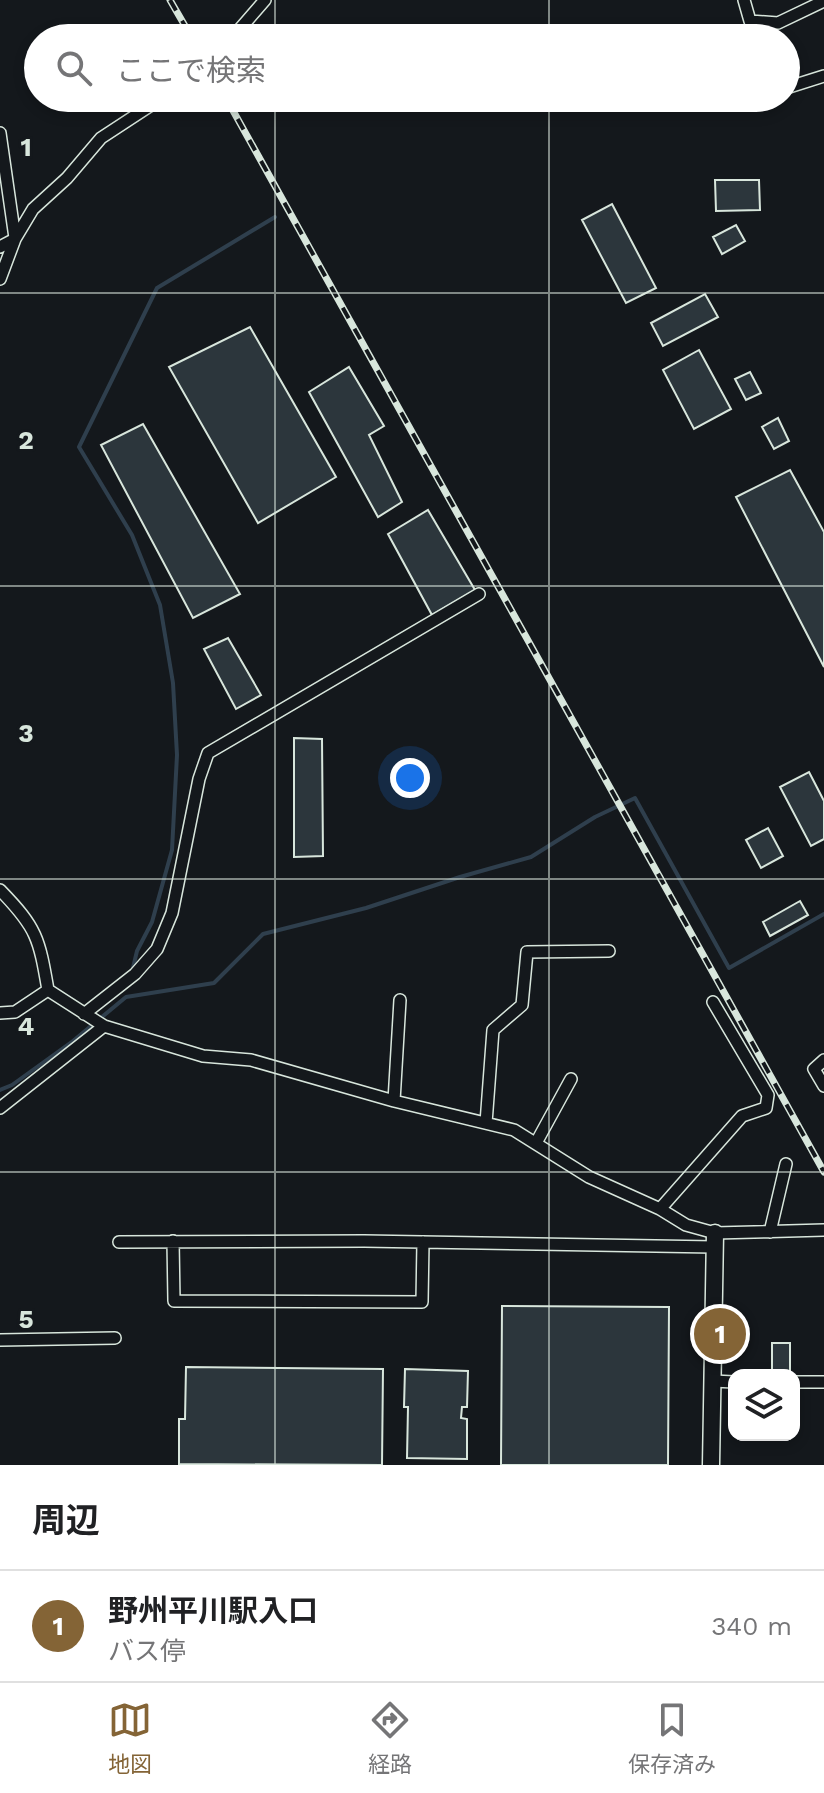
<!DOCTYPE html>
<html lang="ja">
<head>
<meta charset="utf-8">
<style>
	:root { --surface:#fff; --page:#f2f2f2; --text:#202124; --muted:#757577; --line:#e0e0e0; --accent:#846436 }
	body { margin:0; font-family:"Work Sans","Noto Sans JP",sans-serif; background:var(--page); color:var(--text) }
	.controls { position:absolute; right:24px; bottom:24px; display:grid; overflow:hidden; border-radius:16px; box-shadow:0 4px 12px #0003 }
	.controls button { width:72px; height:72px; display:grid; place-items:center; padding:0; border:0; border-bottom:2px solid var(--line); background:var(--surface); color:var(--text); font:40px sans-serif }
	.you { position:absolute; left:410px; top:778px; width:28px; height:28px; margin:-20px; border:6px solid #fff; border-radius:50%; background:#1a73e8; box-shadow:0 0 0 12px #1a73e833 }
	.badge { display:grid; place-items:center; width:52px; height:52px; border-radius:50%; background:var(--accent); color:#fff; font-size:26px; font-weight:700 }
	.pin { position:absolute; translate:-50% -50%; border:4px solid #fff; box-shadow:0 2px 8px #0006 }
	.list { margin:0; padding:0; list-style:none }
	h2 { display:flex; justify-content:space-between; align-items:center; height:104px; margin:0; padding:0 32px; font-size:34px }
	h2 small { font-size:26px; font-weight:400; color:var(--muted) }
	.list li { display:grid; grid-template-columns:52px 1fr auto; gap:24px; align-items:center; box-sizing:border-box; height:112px; padding:0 32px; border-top:2px solid var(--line) }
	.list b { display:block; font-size:30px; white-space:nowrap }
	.list p { margin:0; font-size:26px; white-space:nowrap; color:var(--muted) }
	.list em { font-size:26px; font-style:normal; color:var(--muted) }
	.icon { flex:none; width:44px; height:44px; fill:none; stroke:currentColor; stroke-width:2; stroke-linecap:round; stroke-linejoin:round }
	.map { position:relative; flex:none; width:824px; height:1465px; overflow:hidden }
	.search { position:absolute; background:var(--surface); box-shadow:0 4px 12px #0003; left:24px; right:24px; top:24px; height:88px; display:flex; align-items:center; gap:20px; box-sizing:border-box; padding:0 28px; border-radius:44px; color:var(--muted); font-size:30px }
	.sheet { height:216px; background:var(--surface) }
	nav { display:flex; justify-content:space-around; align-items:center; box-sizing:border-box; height:112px; border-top:2px solid var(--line); background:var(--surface); font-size:22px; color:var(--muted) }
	nav a { display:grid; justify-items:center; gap:4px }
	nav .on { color:var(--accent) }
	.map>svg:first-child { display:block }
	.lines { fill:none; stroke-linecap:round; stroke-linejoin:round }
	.stream { stroke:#2f3f4d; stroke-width:4 }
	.building { fill:#2c363c; stroke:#d8e6dc; stroke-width:2 }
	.street-casing { stroke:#d8e6dc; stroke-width:14 }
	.secondary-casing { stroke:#d8e6dc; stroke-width:19 }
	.street { stroke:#14181c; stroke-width:11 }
	.secondary { stroke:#14181c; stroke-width:16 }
	.rail-casing { stroke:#d8e6dc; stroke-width:7 }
	.rail { stroke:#14181c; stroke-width:4; stroke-dasharray:12; stroke-linecap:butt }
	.grid { fill:none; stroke:#d8e6dc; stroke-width:2; stroke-opacity:0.55 }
	.grid-label { font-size:26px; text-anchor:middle; font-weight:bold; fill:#d8e6dc; stroke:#14181c; stroke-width:6; stroke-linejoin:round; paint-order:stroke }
</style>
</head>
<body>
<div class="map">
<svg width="824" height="1465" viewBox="0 0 824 1465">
	<rect width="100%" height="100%" fill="#14181c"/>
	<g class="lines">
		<path class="stream" d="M132,972L137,951L152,922L172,850L177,755L173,683L160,605L132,535L79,447L157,288L275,217
			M0,1090L12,1085L73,1041L126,997L214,983L263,934L366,908L460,877L531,857L595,817L635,798L729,968L824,914"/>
	</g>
	<path class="building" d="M715,180H759L760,210L716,211Z
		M612,204L656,288L626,303L582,220Z
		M736,225L745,241L722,254L713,237Z
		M705,294L718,317L663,346L651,323Z
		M250,327L336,477L258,523L169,367Z
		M699,350L731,409L694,429L663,370Z
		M349,367L384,426L369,435L402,502L378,517L309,392Z
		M750,372L761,393L746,400L735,379Z
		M778,418L789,441L774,449L762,427Z
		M143,424L240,594L193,618L101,445Z
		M790,470L824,532V667L736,497Z
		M428,510L475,590L432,615L388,534Z
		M228,638L261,695L236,709L204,649Z
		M294,738L322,739L323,856L294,857Z
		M809,772L824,801V839L811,846L780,787Z
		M768,828L783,856L761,868L746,840Z
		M800,901L808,915L770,936L763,922Z
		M502,1306L669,1307L668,1465H501Z
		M772,1343H790V1373H772Z
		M186,1367L383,1369L382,1465L179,1464V1419H185Z
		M405,1369L468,1371L467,1407H462L461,1418L467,1419V1459L407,1458L408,1407H404Z"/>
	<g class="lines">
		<defs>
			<path id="street" d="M744,0L750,21L778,23L824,1
				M232,38L265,0
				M786,88L824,76
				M731,105L755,98
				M0,133L15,238
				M0,247L15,239
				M0,279L15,239L33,209L67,178L101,138L162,98
				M0,890C37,928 39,938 48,990L104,1026L203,1056L251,1060L394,1101L514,1130L589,1177L660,1209L686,1225L715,1233L824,1230
				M0,1013L15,1012L48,990
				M84,1014L135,974L157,949L172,913L199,779L208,753L479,594
				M824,1060L814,1069L824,1086
				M394,1101L400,1000
				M0,1108L104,1026
				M486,1123L493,1030L522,1005L527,952L609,951
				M536,1143L571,1079
				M660,1209L742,1116L766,1108L768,1095L713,1002
				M770,1232L786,1164
				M173,1241L174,1301L422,1302L423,1242
				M119,1242L364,1241L714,1247
				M0,1340L115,1338
				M713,1381L734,1382
				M794,1382H824"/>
			<path id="secondary" d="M711,1465L715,1233"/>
		</defs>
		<use href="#street" class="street-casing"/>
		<use href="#secondary" class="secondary-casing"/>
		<use href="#street" class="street"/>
		<use href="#secondary" class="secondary"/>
		<defs>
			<path id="rail" d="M170,0L192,38
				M226,98L824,1172"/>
		</defs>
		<use href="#rail" class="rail-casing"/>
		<use href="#rail" class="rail"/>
	</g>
	<path class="grid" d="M275,0V38M549,0V38M275,98V1465M549,98V1465M0,293H824M0,586H824M0,879H824M0,1172H824"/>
	<g class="grid-label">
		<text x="26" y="156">1</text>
		<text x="26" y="449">2</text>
		<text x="26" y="742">3</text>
		<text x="26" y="1035">4</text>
		<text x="26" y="1328">5</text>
	</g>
</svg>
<div class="controls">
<button><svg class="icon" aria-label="layers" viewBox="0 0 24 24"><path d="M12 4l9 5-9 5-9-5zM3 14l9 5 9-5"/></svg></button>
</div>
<div class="you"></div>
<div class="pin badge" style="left:720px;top:1334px">1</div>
<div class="search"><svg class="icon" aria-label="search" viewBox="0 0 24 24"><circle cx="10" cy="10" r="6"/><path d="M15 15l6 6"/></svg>ここで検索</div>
</div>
<section class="sheet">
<h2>周辺<small></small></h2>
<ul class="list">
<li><span class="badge">1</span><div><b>野州平川駅入口</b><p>バス停</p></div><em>340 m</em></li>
</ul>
</section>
<nav>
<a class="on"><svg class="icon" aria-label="map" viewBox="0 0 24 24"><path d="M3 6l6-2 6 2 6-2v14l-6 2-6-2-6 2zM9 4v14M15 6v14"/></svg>地図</a>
<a><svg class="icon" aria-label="directions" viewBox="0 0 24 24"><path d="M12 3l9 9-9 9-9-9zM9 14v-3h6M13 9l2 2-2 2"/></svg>経路</a>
<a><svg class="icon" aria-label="saved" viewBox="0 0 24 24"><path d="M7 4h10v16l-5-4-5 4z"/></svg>保存済み</a>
</nav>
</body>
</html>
